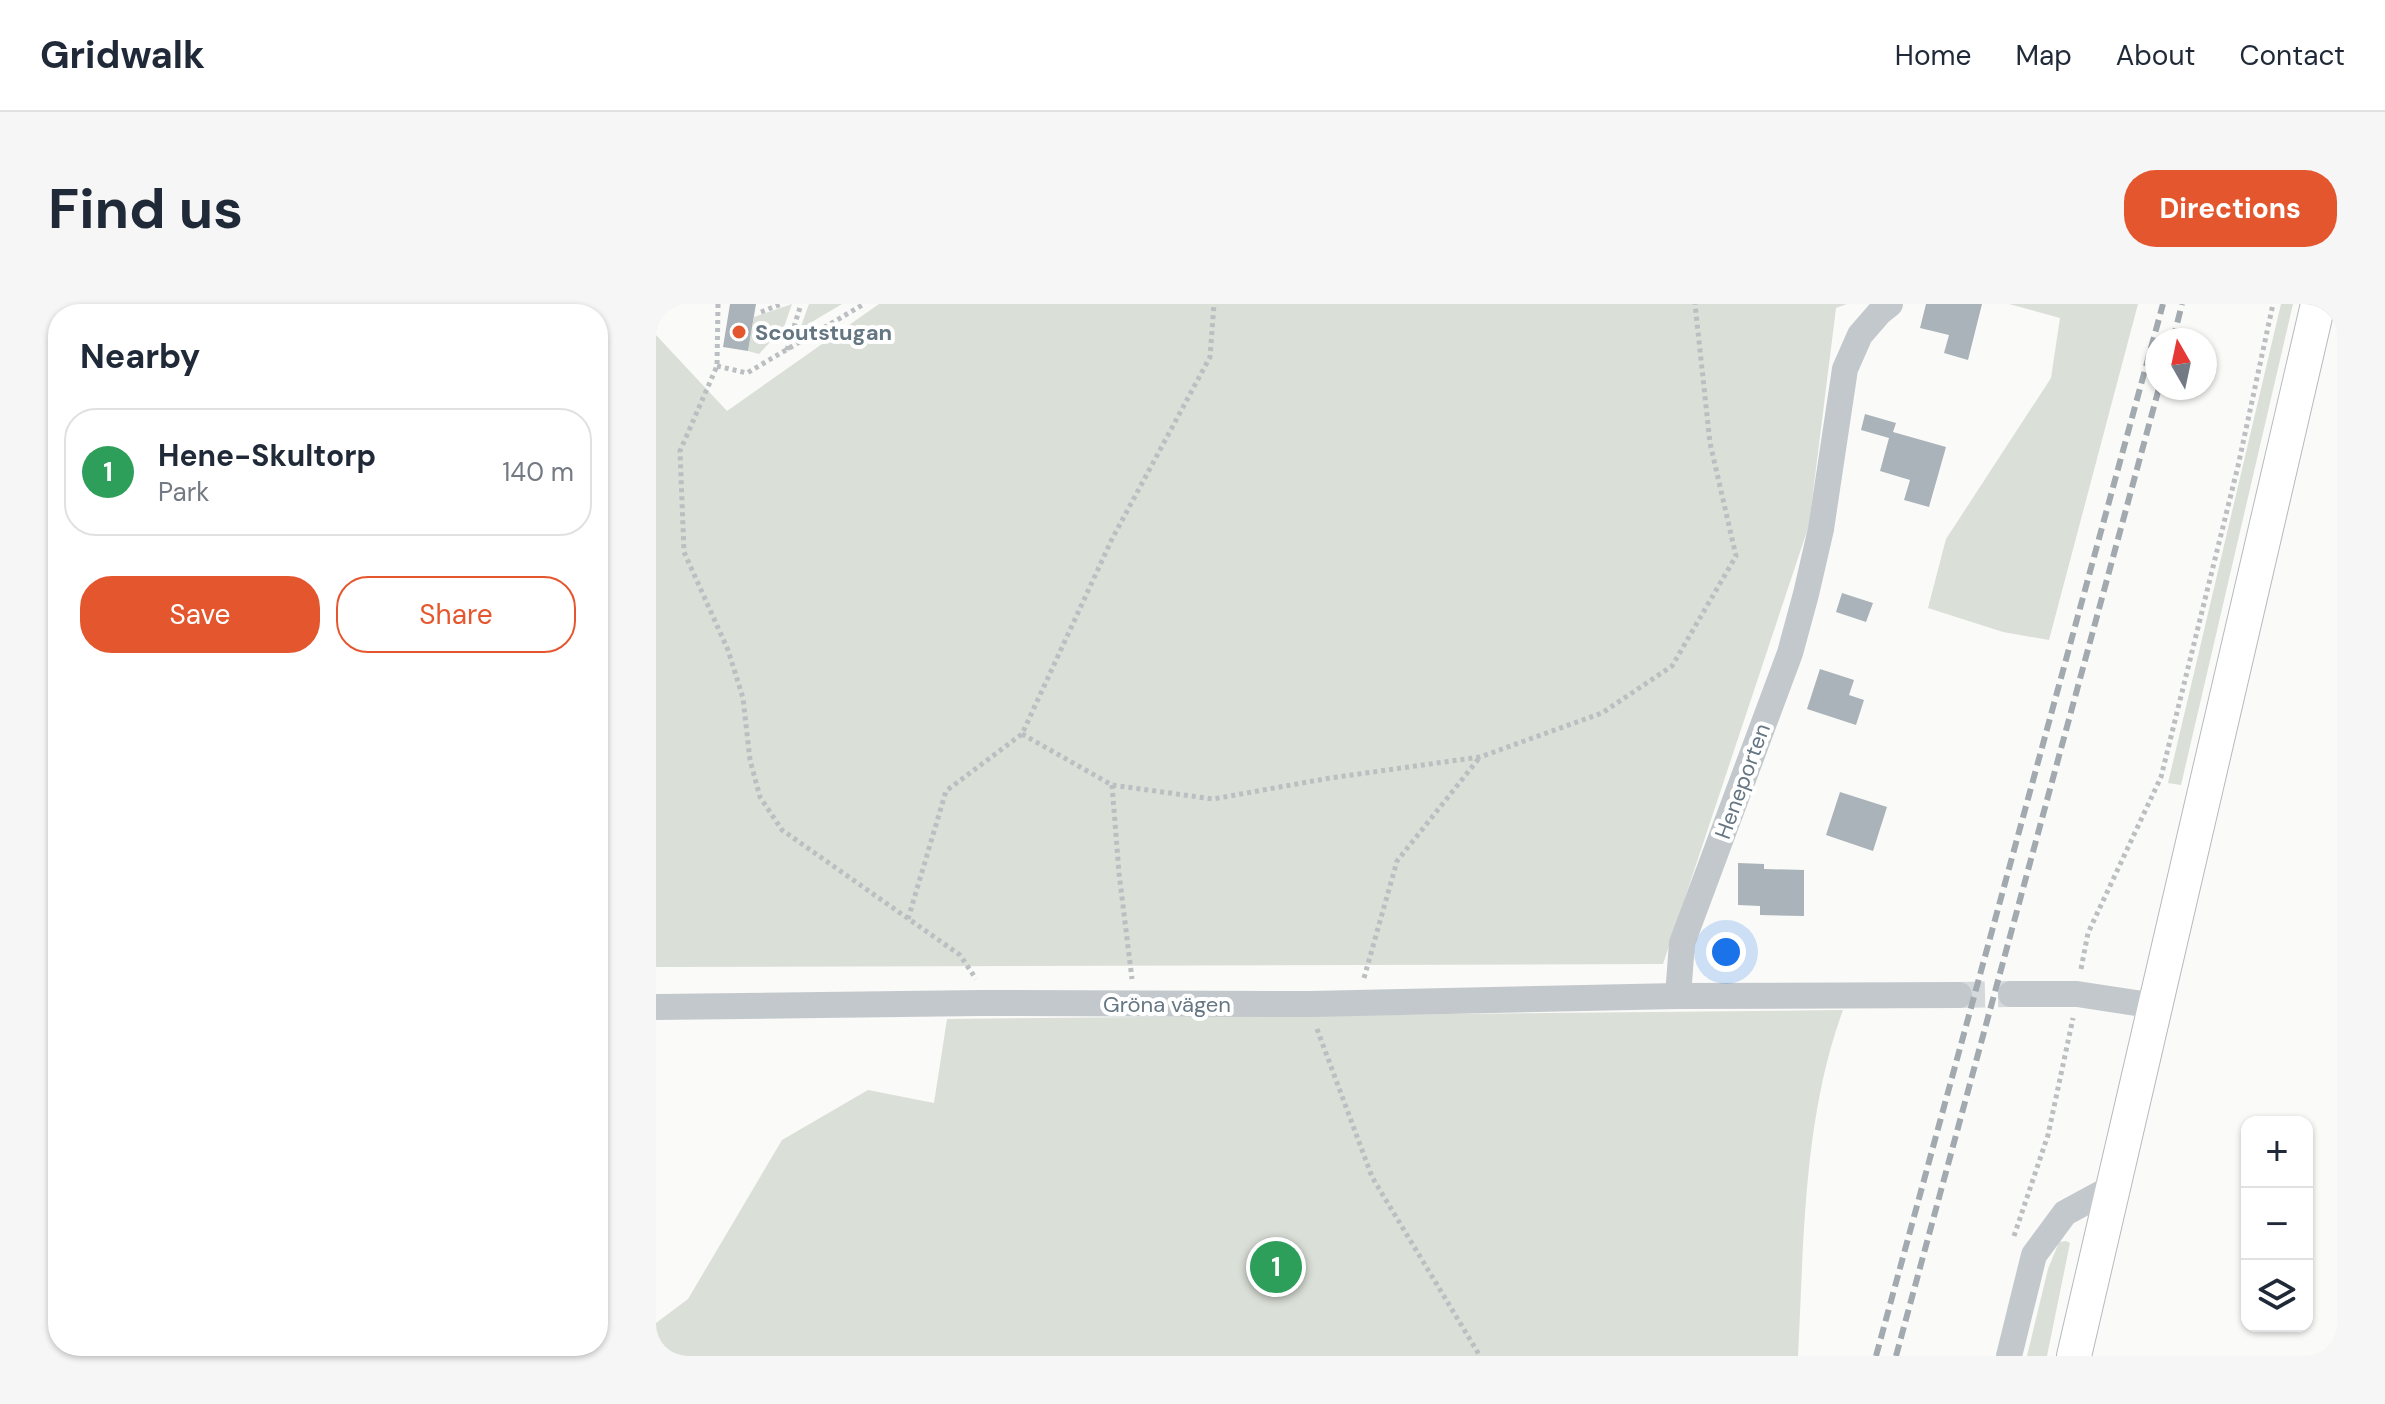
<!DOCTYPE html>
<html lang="en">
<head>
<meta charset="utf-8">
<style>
	:root { --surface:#fff; --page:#f6f6f7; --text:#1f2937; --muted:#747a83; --line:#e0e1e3; --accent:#e4572e }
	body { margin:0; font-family:"DM Sans",sans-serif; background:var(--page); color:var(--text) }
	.controls { position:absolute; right:24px; bottom:24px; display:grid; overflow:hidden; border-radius:16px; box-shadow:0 2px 6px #0004 }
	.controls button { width:72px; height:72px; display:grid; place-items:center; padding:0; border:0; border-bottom:2px solid var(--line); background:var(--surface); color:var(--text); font:40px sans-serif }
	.compass { position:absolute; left:1489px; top:24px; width:72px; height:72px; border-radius:50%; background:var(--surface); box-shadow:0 2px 6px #0004; rotate:351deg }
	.you { position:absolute; left:1070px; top:648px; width:28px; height:28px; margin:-20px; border:6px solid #fff; border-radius:50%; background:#1a73e8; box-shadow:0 0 0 12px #1a73e833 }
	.badge { display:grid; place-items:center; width:52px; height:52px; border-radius:50%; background:var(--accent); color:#fff; font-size:26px; font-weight:700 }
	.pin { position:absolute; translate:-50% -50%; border:4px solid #fff; box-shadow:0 2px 8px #0006 }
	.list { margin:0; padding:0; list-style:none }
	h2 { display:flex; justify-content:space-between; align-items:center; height:104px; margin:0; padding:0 32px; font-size:34px }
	h2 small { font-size:26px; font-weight:400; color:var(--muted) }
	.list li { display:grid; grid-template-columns:52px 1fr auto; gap:24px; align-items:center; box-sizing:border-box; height:128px; margin:0 16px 16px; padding:0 16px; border:2px solid var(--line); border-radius:32px }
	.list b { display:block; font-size:30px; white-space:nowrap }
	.list p { margin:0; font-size:26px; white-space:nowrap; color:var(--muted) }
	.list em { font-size:26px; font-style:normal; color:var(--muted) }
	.actions { display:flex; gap:16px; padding:24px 32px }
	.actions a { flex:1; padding:18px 0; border:2px solid var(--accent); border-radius:32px; text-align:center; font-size:28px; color:var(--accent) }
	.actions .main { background:var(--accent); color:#fff }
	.icon { flex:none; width:44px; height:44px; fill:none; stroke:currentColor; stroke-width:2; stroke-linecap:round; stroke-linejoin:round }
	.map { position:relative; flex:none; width:1681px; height:1052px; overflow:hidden; border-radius:32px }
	header { display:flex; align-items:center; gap:48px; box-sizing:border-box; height:112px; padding:0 40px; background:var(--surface); border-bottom:2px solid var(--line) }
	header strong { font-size:38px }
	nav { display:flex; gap:44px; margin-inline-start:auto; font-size:28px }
	.intro { display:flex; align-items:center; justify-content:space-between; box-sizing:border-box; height:192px; padding:0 48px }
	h1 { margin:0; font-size:56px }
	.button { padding:20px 36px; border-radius:32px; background:var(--accent); color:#fff; font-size:28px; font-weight:700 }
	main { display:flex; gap:48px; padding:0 48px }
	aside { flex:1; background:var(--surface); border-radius:32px; box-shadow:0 2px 6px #0004 }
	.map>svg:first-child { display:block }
	.green { fill:#dadfd7 }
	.building { fill:#aab3b9 }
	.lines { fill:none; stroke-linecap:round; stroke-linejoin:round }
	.minor-tunnel { stroke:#d5d9db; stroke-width:26; stroke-dasharray:26 13; stroke-linecap:butt }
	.major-casing { stroke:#b5babe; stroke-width:36 }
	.path { stroke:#bbbfc2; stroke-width:5; stroke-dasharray:4 4; stroke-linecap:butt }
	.minor { stroke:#c3c8cc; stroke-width:26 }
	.major { stroke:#fff; stroke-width:34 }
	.rail { stroke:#a2aab0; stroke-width:6; stroke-dasharray:12 6; stroke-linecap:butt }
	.poi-dot { fill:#e4572e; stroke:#fff; stroke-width:3 }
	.labels { text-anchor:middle; stroke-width:8; stroke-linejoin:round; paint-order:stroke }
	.poi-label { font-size:22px; font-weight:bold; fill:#657683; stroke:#fff; text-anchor:start }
	.street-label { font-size:22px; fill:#657683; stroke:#fff }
</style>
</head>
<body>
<header>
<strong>Gridwalk</strong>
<nav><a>Home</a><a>Map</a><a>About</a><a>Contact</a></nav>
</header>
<div class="intro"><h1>Find us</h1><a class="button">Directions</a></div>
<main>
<aside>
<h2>Nearby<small></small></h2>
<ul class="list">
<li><span class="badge" style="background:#2e9e5b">1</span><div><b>Hene-Skultorp</b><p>Park</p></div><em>140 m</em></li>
</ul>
<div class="actions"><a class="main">Save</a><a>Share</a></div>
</aside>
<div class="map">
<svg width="1681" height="1052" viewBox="0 0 1681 1052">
	<rect width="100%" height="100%" fill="#fafaf8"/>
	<path class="green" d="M136,0L128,23L103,50L92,47L98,13Z
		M153,0H186L144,25Z
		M223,0H1191L1180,4L1153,221L1007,660L0,663V31L71,107Z
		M1353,0H1482L1393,336L1347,328L1272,304L1290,235L1395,74L1404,14Z
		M1625,0H1637L1525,481L1512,479Z
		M1187,706C1147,815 1148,937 1142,1052H0V1019L32,995L126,836L212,786L278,799L291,715Z
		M1410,937L1414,939L1391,1052H1371L1392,965L1403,938Z"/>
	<path class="building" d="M74,0H100L92,47L67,43Z
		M1270,0H1326L1312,56L1288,49L1293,31L1264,24Z
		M1209,110L1240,119L1237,128L1290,143L1273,203L1248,196L1254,176L1224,167L1233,134L1205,126Z
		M1186,289L1217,299L1210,318L1180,308Z
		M1164,365L1198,376L1193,391L1208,396L1200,421L1151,405Z
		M1184,488L1231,503L1217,547L1170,531Z
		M1082,559L1108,560V565L1148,566V612L1104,611V602L1082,601Z"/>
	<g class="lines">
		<path class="minor-tunnel" d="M1303,691L1355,690"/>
		<defs>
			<path id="major" d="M1418,1052L1662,0"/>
		</defs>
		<use href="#major" class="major-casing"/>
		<path class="path" d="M62,0L61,62L24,147L28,248L72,346L87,394L94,456L104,493L126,526L304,651L320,675
			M105,8L125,0
			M131,46L145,0
			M61,62L91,69L208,0
			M366,430L456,481L557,495L674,474L824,453L946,409L1016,362L1080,252L1054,139L1039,0
			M456,481L463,569L476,675
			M252,615L290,487L366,430L456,235L554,53L558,0
			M1425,665L1432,629L1505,473L1582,162L1617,0
			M708,674L741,557L824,453
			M661,725L716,873L824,1052
			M1358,932L1392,831L1417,714"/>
		<path class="minor" d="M1355,690H1421L1500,702
			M1022,692L1026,639L1134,349L1150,290L1165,225L1189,65L1204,31L1224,8L1234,0
			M0,703L324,699L655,700L1022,692L1303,691
			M1353,1052L1378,951L1409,909L1457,883"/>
		<use href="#major" class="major"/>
		<path class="rail" d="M1517,36L1526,0
			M1220,1052L1507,0
			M1240,1052L1503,84"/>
	</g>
	<circle class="poi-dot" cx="83" cy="28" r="8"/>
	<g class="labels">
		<g class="poi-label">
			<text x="99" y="36">Scoutstugan</text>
		</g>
		<g class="street-label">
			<text transform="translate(1086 477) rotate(-70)" y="8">Heneporten</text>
			<text x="511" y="708">Gröna vägen</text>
		</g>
	</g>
</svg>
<div class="controls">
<button>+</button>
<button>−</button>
<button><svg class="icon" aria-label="layers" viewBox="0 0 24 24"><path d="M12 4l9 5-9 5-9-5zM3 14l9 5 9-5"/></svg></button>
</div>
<svg class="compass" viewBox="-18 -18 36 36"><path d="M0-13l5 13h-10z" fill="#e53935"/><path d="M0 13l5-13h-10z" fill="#747a83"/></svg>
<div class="you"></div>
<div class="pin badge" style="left:620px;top:963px;background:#2e9e5b">1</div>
</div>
</main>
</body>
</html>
